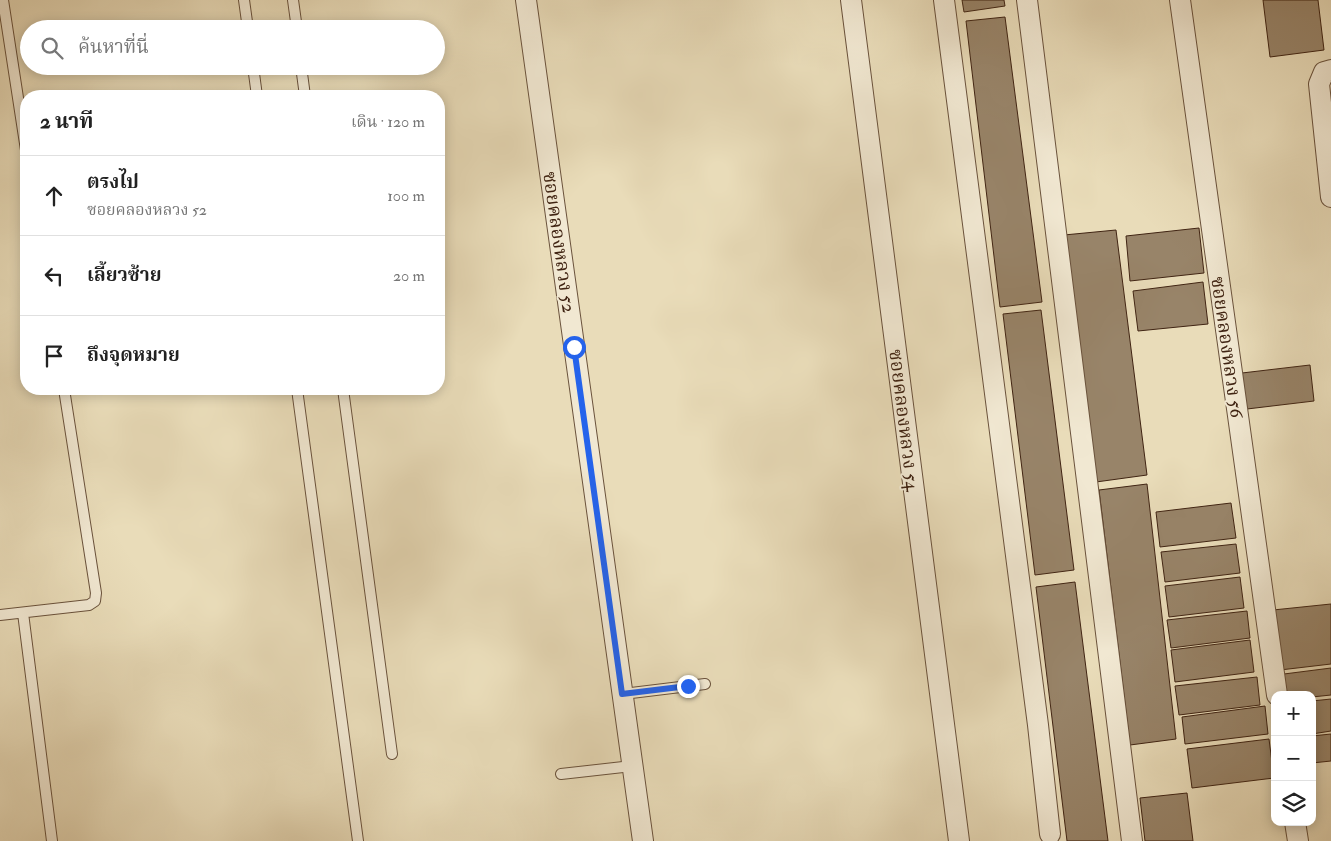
<!DOCTYPE html>
<html lang="th">
<head>
<meta charset="utf-8">
<style>
	:root { --surface:#fff; --page:#f6f6f6; --text:#222; --muted:#767676; --line:#e0e0e0 }
	body { margin:0; font-family:"IM FELL Double Pica","Noto Serif Thai",serif; background:var(--page); color:var(--text) }
	.controls { position:absolute; right:15px; bottom:15px; display:grid; overflow:hidden; border-radius:10px; box-shadow:0 2px 12px #0003 }
	.controls button { width:45px; height:45px; display:grid; place-items:center; padding:0; border:0; border-bottom:1px solid var(--line); background:var(--surface); color:var(--text); font:25px sans-serif }
	.stop { position:absolute; width:15px; height:15px; margin:-11px; border:4px solid #2563eb; border-radius:50%; background:#fff }
	.stop.end { background:#2563eb; border-color:#fff; box-shadow:0 1px 5px #0008 }
	.list { margin:0; padding:0; list-style:none }
	h2 { display:flex; justify-content:space-between; align-items:center; height:65px; margin:0; padding:0 20px; font-size:21px }
	h2 small { font-size:16px; font-weight:400; color:var(--muted) }
	.list li { display:grid; grid-template-columns:32px 1fr auto; gap:15px; align-items:center; box-sizing:border-box; height:80px; padding:0 20px; border-top:1px solid var(--line) }
	.list b { display:block; font-size:19px; white-space:nowrap }
	.list p { margin:0; font-size:16px; white-space:nowrap; color:var(--muted) }
	.list em { font-size:16px; font-style:normal; color:var(--muted) }
	.icon { flex:none; width:28px; height:28px; fill:none; stroke:currentColor; stroke-width:2; stroke-linecap:round; stroke-linejoin:round }
	.map { position:relative; flex:none; width:1331px; height:841px; overflow:hidden }
	.search { position:absolute; background:var(--surface); box-shadow:0 2px 12px #0003; left:20px; top:20px; width:425px; height:55px; display:flex; align-items:center; gap:12px; box-sizing:border-box; padding:0 18px; border-radius:28px; color:var(--muted); font-size:19px }
	.panel { position:absolute; background:var(--surface); box-shadow:0 2px 12px #0003; left:20px; top:90px; width:425px; height:305px; border-radius:20px }
	.map>svg:first-child { display:block }
	.building { fill:#988469; stroke:#402413 }
	.lines { fill:none; stroke-linecap:round; stroke-linejoin:round }
	.service-casing { stroke:#6a523c; stroke-width:12 }
	.minor-casing { stroke:#6a523c; stroke-width:22 }
	.service { stroke:#f1e8d2; stroke-width:10 }
	.minor { stroke:#f1e8d2; stroke-width:20 }
	.route { stroke:#2563eb; stroke-width:6 }
	.labels { text-anchor:middle; stroke-width:4; stroke-linejoin:round; paint-order:stroke }
	.street-label { font-size:19px; fill:#402413; stroke:#f1e8d2 }
</style>
</head>
<body>
<div class="map">
<svg width="1331" height="841" viewBox="0 0 1331 841">
	<rect width="100%" height="100%" fill="#e9dcb9"/>
	<filter id="stains"><feTurbulence type="fractalNoise" baseFrequency=".004" numOctaves="4"/><feColorMatrix values="0 0 0 0 .2 0 0 0 0 .09 0 0 0 0 .02 0 0 0 .5 -.17"/></filter>
	<radialGradient id="worn" r=".72"><stop offset=".6" stop-color="#630" stop-opacity="0"/><stop offset="1" stop-color="#630" stop-opacity=".3"/></radialGradient>
	<path class="building" d="M962,0H1004L1005,6L964,12Z
		M1263,0H1318L1324,50L1270,57Z
		M1005,17L1042,302L1000,307L966,21Z
		M1199,228L1204,273L1130,281L1126,236Z
		M1116,230L1147,475L1096,482L1064,235Z
		M1203,282L1208,324L1138,331L1133,291Z
		M1041,310L1074,570L1035,575L1003,314Z
		M1310,365L1314,401L1247,409L1242,373Z
		M1147,484L1176,739L1130,745L1099,490Z
		M1231,503L1236,538L1160,547L1156,512Z
		M1236,544L1240,573L1165,582L1161,552Z
		M1240,577L1244,608L1169,617L1165,586Z
		M1075,582L1108,841H1067L1036,587Z
		M1331,604V664L1280,670L1273,610Z
		M1247,611L1250,638L1171,648L1167,620Z
		M1250,640L1254,672L1175,682L1171,650Z
		M1331,668V695L1312,697V695H1287L1284,674Z
		M1257,677L1260,705L1179,715L1175,686Z
		M1331,699V731L1312,734V701Z
		M1265,706L1268,734L1185,744L1182,717Z
		M1331,734V761L1312,763V736Z
		M1269,739L1274,778L1192,788L1187,749Z
		M1187,793L1193,841H1145L1140,798Z"/>
	<g class="lines">
		<defs>
			<path id="service" d="M3,0L26,150
				M244,0L248,29
				M293,0L297,29
				M253,66L257,96
				M301,66L305,96
				M297,389L358,841
				M343,389L392,754
				M23,613L52,841
				M0,615L89,605L95,601L96,593L64,389
				M623,694L705,684
				M561,774L632,766"/>
			<path id="minor" d="M526,0L643,841
				M851,0L959,841
				M944,0L1038,725L1050,834
				M1027,0L1132,841
				M1180,0L1277,695
				M1331,70L1324,72L1319,84L1331,197
				M1295,822L1298,841"/>
		</defs>
		<use href="#service" class="service-casing"/>
		<use href="#minor" class="minor-casing"/>
		<use href="#service" class="service"/>
		<use href="#minor" class="minor"/>
	</g>
	<g class="lines">
		<path class="route" d="M574,347L622,694L688,686"/>
	</g>
	<g class="labels">
		<g class="street-label">
			<text transform="translate(560 242) rotate(82)" y="7">ซอยคลองหลวง 52</text>
			<text transform="translate(1228 347) rotate(82)" y="7">ซอยคลองหลวง 56</text>
			<text transform="translate(905 420) rotate(83)" y="7">ซอยคลองหลวง 54</text>
		</g>
	</g>
	<rect width="100%" height="100%" filter="url(#stains)"/>
	<rect width="100%" height="100%" fill="url(#worn)"/>
</svg>
<div class="controls">
<button>+</button>
<button>−</button>
<button><svg class="icon" aria-label="layers" viewBox="0 0 24 24"><path d="M12 4l9 5-9 5-9-5zM3 14l9 5 9-5"/></svg></button>
</div>
<div class="stop" style="left:574px;top:347px"></div>
<div class="stop end" style="left:688px;top:686px"></div>
<div class="search"><svg class="icon" aria-label="search" viewBox="0 0 24 24"><circle cx="10" cy="10" r="6"/><path d="M15 15l6 6"/></svg>ค้นหาที่นี่</div>
<section class="panel">
<h2>2 นาที<small>เดิน · 120 m</small></h2>
<ul class="list">
<li><svg class="icon" aria-label="ahead" viewBox="0 0 24 24"><path d="M12 20V5M6 11l6-6 6 6"/></svg><div><b>ตรงไป</b><p>ซอยคลองหลวง 52</p></div><em>100 m</em></li>
<li><svg class="icon" aria-label="left" viewBox="0 0 24 24"><path d="M17 20v-9H6M10 6l-5 5 5 5"/></svg><div><b>เลี้ยวซ้าย</b></div><em>20 m</em></li>
<li><svg class="icon" aria-label="arrive" viewBox="0 0 24 24"><path d="M6 21V4h12l-3 4 3 4H6"/></svg><div><b>ถึงจุดหมาย</b></div></li>
</ul>
</section>
</div>
</body>
</html>
